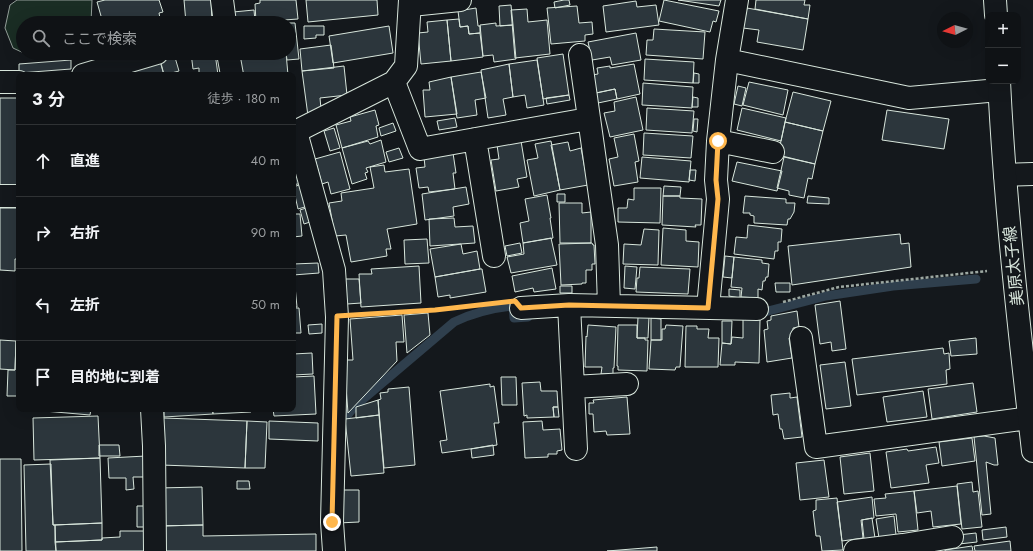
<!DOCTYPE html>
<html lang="ja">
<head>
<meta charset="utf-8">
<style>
	:root { --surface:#0f1215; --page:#181b1e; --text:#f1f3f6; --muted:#9b9ea0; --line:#2f3234 }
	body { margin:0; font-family:Jost,"Noto Sans JP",sans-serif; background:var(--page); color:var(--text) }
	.controls { position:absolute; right:12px; top:12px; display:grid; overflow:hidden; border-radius:8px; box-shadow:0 4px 16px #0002 }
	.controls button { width:36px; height:36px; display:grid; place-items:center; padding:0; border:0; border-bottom:1px solid var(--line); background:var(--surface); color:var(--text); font:20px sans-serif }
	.compass { position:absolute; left:937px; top:12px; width:36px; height:36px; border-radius:50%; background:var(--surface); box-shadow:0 4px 16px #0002; rotate:265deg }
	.stop { position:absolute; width:12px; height:12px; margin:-9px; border:3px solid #ffb74d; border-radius:50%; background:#fff }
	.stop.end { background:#ffb74d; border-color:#fff; box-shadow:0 1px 4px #0008 }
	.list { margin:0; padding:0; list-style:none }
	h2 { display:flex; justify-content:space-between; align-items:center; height:52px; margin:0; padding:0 16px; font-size:17px }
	h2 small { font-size:13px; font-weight:400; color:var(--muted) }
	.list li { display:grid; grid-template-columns:26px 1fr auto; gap:12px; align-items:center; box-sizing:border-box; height:72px; padding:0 16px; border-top:1px solid var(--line) }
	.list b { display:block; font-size:15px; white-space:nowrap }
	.list em { font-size:13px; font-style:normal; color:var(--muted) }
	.icon { flex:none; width:22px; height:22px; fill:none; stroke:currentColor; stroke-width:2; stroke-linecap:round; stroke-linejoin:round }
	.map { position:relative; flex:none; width:1033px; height:551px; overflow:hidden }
	.search { position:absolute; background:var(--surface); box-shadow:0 4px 16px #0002; left:16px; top:16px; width:280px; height:44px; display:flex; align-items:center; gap:10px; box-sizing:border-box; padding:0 14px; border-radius:22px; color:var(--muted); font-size:15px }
	.panel { position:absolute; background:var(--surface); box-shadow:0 4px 16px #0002; left:16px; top:72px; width:280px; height:340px; border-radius:8px }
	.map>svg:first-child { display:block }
	.green { fill:#1a2d24; stroke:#939e99 }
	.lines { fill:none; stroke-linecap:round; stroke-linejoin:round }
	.stream { stroke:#2f3f4d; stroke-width:9 }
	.building { fill:#2c363c; stroke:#d8e6dc }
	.street-casing { stroke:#d8e6dc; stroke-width:24 }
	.secondary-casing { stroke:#d8e6dc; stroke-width:24 }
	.primary-casing { stroke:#d8e6dc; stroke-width:24 }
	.path { stroke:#9da8a2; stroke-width:2.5; stroke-dasharray:3 2; stroke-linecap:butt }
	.street { stroke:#14181c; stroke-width:22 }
	.secondary { stroke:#14181c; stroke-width:22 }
	.primary { stroke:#14181c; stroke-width:22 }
	.route { stroke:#ffb74d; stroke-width:5 }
	.labels { text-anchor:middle; stroke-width:3; stroke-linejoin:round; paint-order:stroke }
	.street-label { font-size:16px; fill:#d8e6dc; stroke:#14181c }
</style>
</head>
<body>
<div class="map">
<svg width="1033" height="551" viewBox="0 0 1033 551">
	<rect width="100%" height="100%" fill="#14181c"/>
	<path class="green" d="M17,0H92L91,23H23V53H76L67,55H28L13,48L5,28L10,5Z"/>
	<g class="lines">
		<path class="stream" d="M757,314L826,296L893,286L976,279
			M346,417L355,406L454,322C473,313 492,308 513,306L514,318L528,317"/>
	</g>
	<path class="building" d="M105,0H159L163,12L159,13L161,23H103L97,2Z
		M184,0H211L212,23H186Z
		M260,0H296L298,19L256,22L255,4L260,3Z
		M306,0H377L378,15L308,22Z
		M564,0H569L570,5L555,8L554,2Z
		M664,0L719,11L716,22L713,21L710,32L659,21Z
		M678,0H721L719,6Z
		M756,0H805L804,5H810L808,19L755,9Z
		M636,1L637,7L656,5L659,25L606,32L603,6Z
		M511,5L513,25L500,26L499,6Z
		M577,6L579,23L592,22L593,34L585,35V41L551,44L547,8Z
		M476,8L478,26H480V33L469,34L468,26L460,27L458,11Z
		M747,8L808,19L803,50L757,42L759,30L743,28Z
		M527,9L528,22L547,20L550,54L515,58L511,10Z
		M254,10L255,21L234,23L233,12Z
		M459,19L460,27L468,26L469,34L480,33L483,57L451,61L447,20Z
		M447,20L451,61L421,64L418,33L428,32L427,22Z
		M289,23H295L299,59L287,60L286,53H289Z
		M496,23V26L513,25L516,59L494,62L493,55L483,56L480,25Z
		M304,26H324V35H316V38L304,39Z
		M389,26L393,53L333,63L329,36Z
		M654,29L705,32L703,59L646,55L647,40H653Z
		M636,33L641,60L612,65L610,57L592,60L588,42Z
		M331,45L334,68L302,71L300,49Z
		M191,53H215L218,75H193L199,74V68L193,69Z
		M239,53H286L288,75H241Z
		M174,54L179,71L164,75L159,58Z
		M563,54L569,95L543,99L537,58Z
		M160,59L164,75H103Z
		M645,59L694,62L693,83L644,80Z
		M71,60V69L19,73V64Z
		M537,60L544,105L527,108L525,95L513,97L509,64Z
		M509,64L513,97L503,99L506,115L488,118L481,70Z
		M634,64L640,94L617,99L615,89L596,93L592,75L598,74L597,68L610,66V68Z
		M344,66L347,95L320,98L321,109L308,116L302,71Z
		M481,72L486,98L475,100L477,115L457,118L451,77Z
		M694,73L699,74V83H693Z
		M451,77L457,114L425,117L423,90H430L429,82Z
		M749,82L788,90L783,115L743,105Z
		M643,83L693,87L692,108L642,105Z
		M738,86L746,88L742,106L734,104Z
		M615,89L617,99L598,103L596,93Z
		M793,92L831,101L823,131L785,122Z
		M569,95L570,100L547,104L546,98Z
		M636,97L643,130L610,137L604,113L615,111L614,102Z
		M693,97L698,98V107H692Z
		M0,98H19V190H0Z
		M647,108L694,111L692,133L646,130Z
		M742,108L786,118L781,141L737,130Z
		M375,110L379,125L376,126L378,137L342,148L336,125L351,121L350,117Z
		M887,110L949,119L944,149L882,140Z
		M455,118L457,127L439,130L437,121Z
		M694,119H698L697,132L693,131Z
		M785,122L823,131L815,164L778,155Z
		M393,123L396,131L381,136L379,128Z
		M334,128L340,148L330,151L324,131Z
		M644,133L693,136L691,158L643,155Z
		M634,134L639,161L635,162L638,182L614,186L609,159L618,157L614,138Z
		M381,140L386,162L366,168L368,172L365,173L367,179L352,184L342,148L368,141L370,144Z
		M521,141L527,177L517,179L519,187L496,191L491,160L499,159L497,145Z
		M551,141L560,190L534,196L527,160L538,158L535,144Z
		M568,142L570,151L581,148L588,185L560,190L551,145Z
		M399,148L403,158L389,162L386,152Z
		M340,152L350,189L331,194L328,182L322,184L315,159Z
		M453,153L456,173H453L455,189L429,192L428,187L419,188L416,168L425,167L424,157Z
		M642,157L691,161L689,182L640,178Z
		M784,157L815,164L812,179L808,178L804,198L789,195V191L777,188Z
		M737,162L782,171L777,191L732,181Z
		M293,164H297L302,183L293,185Z
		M384,165L385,172L409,169L417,224L387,229L391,249H386L387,256L351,262L346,235L335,236L329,203L342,201L341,193L374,188L370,167Z
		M690,170H696L695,181L689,180Z
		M302,184L308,206L298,209L293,187Z
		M664,186L681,187L680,196H663Z
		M466,187L469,204L453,207L454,216L425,220L422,194Z
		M634,188H661L660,223L618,222V208H627L628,199L634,200Z
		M557,194H565V202H557Z
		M547,195L551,218H550L553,238L523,243L520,223L529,221L525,199Z
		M663,196H680V198L702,199L701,225H695L696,227L662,225Z
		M745,196L786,199V203H795L794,212L790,219H788L787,225L754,223V216L750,215V213H743Z
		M808,196L829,198V204L807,203Z
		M559,203H582V213L591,212V243H560Z
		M309,207L313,221L304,224L300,210Z
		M0,208H18L19,259H15V271L0,270Z
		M293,214H300L302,236L293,237Z
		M454,218L455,227L473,226L475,243L430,246L429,219Z
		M748,225L782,229L781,242H778V251H775L774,259L734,254L736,237L747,238Z
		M663,228L686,230V241L699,242L698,267L661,265Z
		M644,229L659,230L658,265L623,264L624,244L641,245Z
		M900,234L901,244L909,243L911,267L792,285L788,246Z
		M551,238L557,265L511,273L507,257L524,254L523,243Z
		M427,239L429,263L405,264L404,240Z
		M520,243L522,253L507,256L505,246Z
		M592,243L593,245H594L595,264H592V270H586V283H582V284L561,285L559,244Z
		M461,244L463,254L477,251L480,269L435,277L430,249Z
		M725,256L734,257L732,278L723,277Z
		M734,257L762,260V263L769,264L768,277H766L765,281H763L762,290L758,289V298L741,297L742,288L731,287Z
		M318,263L319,273L293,275V264Z
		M419,266L421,303L361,307L359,274H372L371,269Z
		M625,266L637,267L635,289L624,288Z
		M640,267L690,269L688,294L636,292L637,278H639Z
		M552,268L556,289L534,292L533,288L515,292L512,276Z
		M480,269H482L486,292L450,298V295L438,297L435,277Z
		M345,279H359L361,303L347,304Z
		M775,283H790V292H776Z
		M293,286H295L297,307H293Z
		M560,286H572V293H560Z
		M729,289L740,290V298L729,296Z
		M840,301L846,349L832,351L831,342L820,344L815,305Z
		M293,308H299L301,333H293Z
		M797,311L799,327L793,328V337L789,338L792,358L767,362L764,330L768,329L767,321L771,320V316Z
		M428,313L430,335L407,353L404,315Z
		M402,315L404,342H396L397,361L348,413L344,360H353L350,319Z
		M638,317H649L648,338H637Z
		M651,318L661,319V340H651Z
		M743,319L760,320L759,363L735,362V365H720L722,343L731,344L732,337L743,338Z
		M722,321H732L731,344L722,343Z
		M322,324V333L309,334L308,325Z
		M588,325L616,327L614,368H613V374H601L602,367H585L586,336L587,337Z
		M618,325H637V338H645V340H648L647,371L618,370V366H617Z
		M666,325L683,326L680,367H676L675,370L649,369L651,340H662V329H665Z
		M686,326H697V329H709L708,338H719L718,367H685Z
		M976,338L977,354L951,356L949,341Z
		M0,340L16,341L15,370L0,369Z
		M16,341H19V396H7L8,370H15Z
		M943,348L944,354L949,353L950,369L946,370L947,384L857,395L852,359Z
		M312,353L313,374L293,375V354Z
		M845,362L851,406L826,409L820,365Z
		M314,376L316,414L274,416L273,409H293V377Z
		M501,377H516L517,405H502Z
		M540,382L541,391H557L558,407H553L554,417L527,418V415L524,416L522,383Z
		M973,383L977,412L932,419L928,389Z
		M490,384V387L494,386L499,423H494L497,445L442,453L440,441L447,440L440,391Z
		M409,387L415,465L384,468L378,400L381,399L380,393L388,392V389Z
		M923,391L927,417L887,422L883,397Z
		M790,393V398L797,397L802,437L784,439L782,429H780L778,414L773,415L771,395Z
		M627,397L630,434L607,435L606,431L594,432L593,414H589V403H594L593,400Z
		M378,400L379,415L356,418V407Z
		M553,407H558L559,417H554Z
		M44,409H91L90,415L44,411Z
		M164,409H212L213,414L164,417Z
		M213,409H251V412L213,414Z
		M379,415L384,473L351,476L345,419Z
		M98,416L100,458L34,460L33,418Z
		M163,418L247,421L245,468L161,465Z
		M247,421L267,422L265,468H245Z
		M269,421L318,423V441L269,439Z
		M542,421L543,430L560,429L562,450L557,451V454H548V457L525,458L523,422Z
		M984,436L995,438L998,465H994L986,462L991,514L982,515L974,437Z
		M972,438L975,461L942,466L939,442Z
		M99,445H119L120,456H99Z
		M493,445L494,455L472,458L471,449Z
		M936,447L939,463L926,465L929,483L891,488L886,452L907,449L908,451Z
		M870,453L874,491L844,494L840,457Z
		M146,456L147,477H133L134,489L126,490V478H109L108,458Z
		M100,458L102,523L53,525L50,460Z
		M0,459H21L22,551H0Z
		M824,460L829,497L800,500L796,463Z
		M51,464L53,525H55L56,551H26L24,465Z
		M237,481H249L250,489H237Z
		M972,482L973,492L978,491L982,527L962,529L957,484Z
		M957,486L961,524L933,527L931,511L917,513L914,491Z
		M202,487L203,525L159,526L158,488Z
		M338,490H359V522L338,523Z
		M914,491L918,530L898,532L896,514L876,516L874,499L886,498L885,494Z
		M872,497L874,518L861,520L863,538L842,541L837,502Z
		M837,498L843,550L822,551L820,536H816L813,511L816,510V500Z
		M137,506H145L146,527H137Z
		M894,516L896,535L879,538L876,519Z
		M872,518L875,538L864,539L862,520Z
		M102,523V540L55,542V525Z
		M203,525V536L316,534V551H159V526Z
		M1006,527L1007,537L983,540L982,530Z
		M120,531H144L147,551H56L55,542L102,540V538L120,537Z
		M976,533L977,542L959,544L958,535Z
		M1010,541L1011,551H975L974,546Z
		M972,546L973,551H945V550Z
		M657,547V551H607Z"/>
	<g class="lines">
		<defs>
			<path id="street" d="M222,0L225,23
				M411,5L460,0
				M228,53L232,75
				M580,55L607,245L609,306
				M727,60L909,98L999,90
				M83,75L157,53
				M0,82H19
				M394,82L420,149L588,119
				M296,132L334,270L337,317L332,522L334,551
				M293,133L394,82L406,66L410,0
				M475,139L494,256
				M718,141L773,152
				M0,196H19
				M569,305L576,449
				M521,308L569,305L757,309
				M708,308L718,199L716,180L718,141L727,60L737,0
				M801,338L816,447L1029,418
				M573,387L627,384
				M152,409L154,446L155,551
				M855,551L903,545L952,537"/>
			<path id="secondary" d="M1005,175L1033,174"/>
			<path id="primary" d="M995,0L996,15
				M999,81C1005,205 1019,328 1033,451"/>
		</defs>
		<use href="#street" class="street-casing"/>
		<use href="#secondary" class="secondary-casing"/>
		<use href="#primary" class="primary-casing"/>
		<path class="path" d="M783,302L839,287L987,271
			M363,315L435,310L496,303"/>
		<use href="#street" class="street"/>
		<use href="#secondary" class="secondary"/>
		<use href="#primary" class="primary"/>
	</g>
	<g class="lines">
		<path class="route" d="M332,522L337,316L435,310L515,301L521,308L569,305L708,308L718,199L716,180L718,141"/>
	</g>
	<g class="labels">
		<g class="street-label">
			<text transform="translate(1013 266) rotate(-96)" y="6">美原太子線</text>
		</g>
	</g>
</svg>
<div class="controls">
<button>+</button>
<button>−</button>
</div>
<svg class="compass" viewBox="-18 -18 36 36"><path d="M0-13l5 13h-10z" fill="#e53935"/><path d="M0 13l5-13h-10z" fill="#9b9ea0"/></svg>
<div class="stop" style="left:718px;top:141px"></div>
<div class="stop end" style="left:332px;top:522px"></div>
<div class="search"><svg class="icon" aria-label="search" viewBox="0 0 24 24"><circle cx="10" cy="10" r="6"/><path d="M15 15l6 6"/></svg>ここで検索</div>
<section class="panel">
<h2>3 分<small>徒歩 · 180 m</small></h2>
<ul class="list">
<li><svg class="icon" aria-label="ahead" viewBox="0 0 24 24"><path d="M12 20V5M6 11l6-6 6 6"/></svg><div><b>直進</b></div><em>40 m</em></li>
<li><svg class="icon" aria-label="right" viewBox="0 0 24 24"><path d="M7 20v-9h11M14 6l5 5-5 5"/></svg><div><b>右折</b></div><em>90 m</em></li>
<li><svg class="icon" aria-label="left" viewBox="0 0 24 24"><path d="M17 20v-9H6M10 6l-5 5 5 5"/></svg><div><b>左折</b></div><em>50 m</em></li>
<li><svg class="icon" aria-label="arrive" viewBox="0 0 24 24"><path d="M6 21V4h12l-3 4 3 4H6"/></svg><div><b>目的地に到着</b></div></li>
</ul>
</section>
</div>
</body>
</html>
